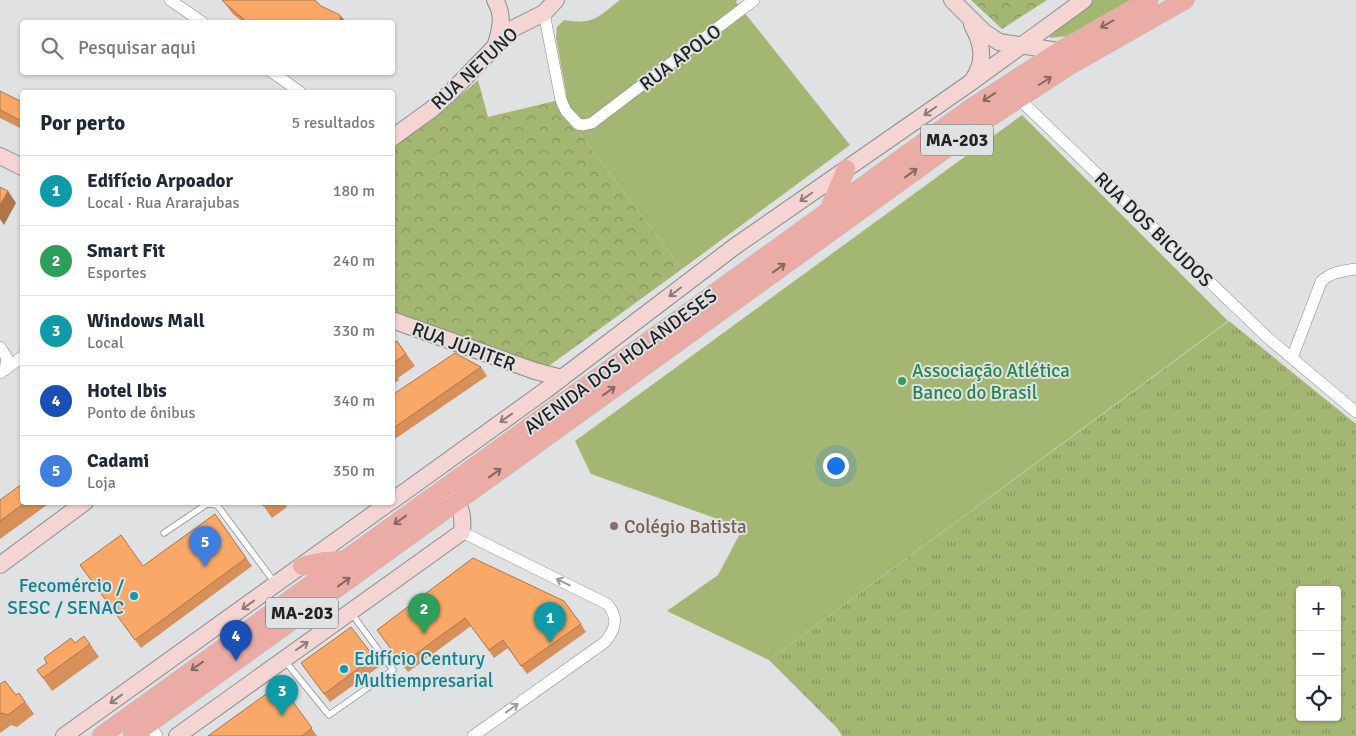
<!DOCTYPE html>
<html lang="pt">
<head>
<meta charset="utf-8">
<style>
	:root { --surface:#fff; --page:#f6f6f7; --text:#1f2937; --muted:#747a83; --line:#e0e1e3; --accent:#91640e }
	body { margin:0; font-family:Signika,sans-serif; background:var(--page); color:var(--text) }
	.controls { position:absolute; right:15px; bottom:15px; display:grid; overflow:hidden; border-radius:5px; box-shadow:0 1px 4px #0004 }
	.controls button { width:45px; height:45px; display:grid; place-items:center; padding:0; border:0; border-bottom:1px solid var(--line); background:var(--surface); color:var(--text); font:25px sans-serif }
	.you { position:absolute; left:835px; top:465px; width:18px; height:18px; margin:-12px; border:4px solid #fff; border-radius:50%; background:#1a73e8; box-shadow:0 0 0 8px #1a73e833 }
	.badge { display:grid; place-items:center; width:32px; height:32px; border-radius:50%; background:var(--accent); color:#fff; font-size:16px; font-weight:700 }
	.pin { position:absolute; translate:-50% -41px; filter:drop-shadow(0 1px 2px #0008) }
	.pin::after { content:''; position:absolute; top:26px; width:18px; height:15px; background:inherit; clip-path:polygon(0 0,100% 0,50% 100%) }
	.list { margin:0; padding:0; list-style:none }
	h2 { display:flex; justify-content:space-between; align-items:center; height:65px; margin:0; padding:0 20px; font-size:21px }
	h2 small { font-size:16px; font-weight:400; color:var(--muted) }
	.list li { display:grid; grid-template-columns:32px 1fr auto; gap:15px; align-items:center; box-sizing:border-box; height:70px; padding:0 20px; border-top:1px solid var(--line) }
	.list b { display:block; font-size:19px; white-space:nowrap }
	.list p { margin:0; font-size:16px; white-space:nowrap; color:var(--muted) }
	.list em { font-size:16px; font-style:normal; color:var(--muted) }
	.icon { flex:none; width:28px; height:28px; fill:none; stroke:currentColor; stroke-width:2; stroke-linecap:round; stroke-linejoin:round }
	.map { position:relative; flex:none; width:1356px; height:736px; overflow:hidden }
	.search { position:absolute; background:var(--surface); box-shadow:0 1px 4px #0004; left:20px; top:20px; width:375px; height:55px; display:flex; align-items:center; gap:12px; box-sizing:border-box; padding:0 18px; border-radius:5px; color:var(--muted); font-size:19px }
	.panel { position:absolute; background:var(--surface); box-shadow:0 1px 4px #0004; left:20px; top:90px; width:375px; height:415px; border-radius:5px }
	.map>svg:first-child { display:block }
	.grass { fill:#a4b772 }
	.forest { fill:url(#forest-crowns) }
	.park { fill:url(#park-tufts); fill-rule:evenodd }
	.lines { fill:none; stroke-linecap:round; stroke-linejoin:round }
	.lane-casing { stroke:#8b8c8d; stroke-width:7 }
	.street-casing { stroke:#8b8c8d; stroke-width:12 }
	.secondary-casing { stroke:#8b8c8d; stroke-width:18 }
	.primary-casing { stroke:#bdbdbd; stroke-width:19 }
	.lane { stroke:#fff; stroke-width:5.5 }
	.street { stroke:#fff; stroke-width:11 }
	.secondary { stroke:#f5d5d3; stroke-width:16 }
	.primary { stroke:#ebaca6; stroke-width:18 }
	.wall { fill:#d79059 }
	.shaded-wall { fill:#af7648 }
	.building { fill:#faa867; stroke:#af7648 }
	.oneway { stroke:#866764 }
	.oneway2 { stroke:#8c7c7b }
	.oneway3 { stroke:#9c9c9c }
	.leisure-dot { fill:#2e9e5b; stroke:#dfe1e2; stroke-width:2 }
	.education-dot { fill:#8d6e63; stroke:#dfe1e2; stroke-width:2 }
	.culture-dot { fill:#0f9aa8; stroke:#dfe1e2; stroke-width:2 }
	.labels { text-anchor:middle; stroke-width:4; stroke-linejoin:round; paint-order:stroke }
	.shield { fill:#dfe1e2; stroke:#5b5b5c; stroke-width:1 }
	.shield-label { font-size:18px; font-weight:bold; fill:#222223 }
	.street-label { font-size:19px; fill:#222223; stroke:#dfe1e2 }
	.leisure-label { font-size:19px; fill:#27864d; stroke:#dfe1e2; text-anchor:start }
	.education-label { font-size:19px; fill:#785e54; stroke:#dfe1e2; text-anchor:start }
	.culture-label { font-size:19px; fill:#0d838f; stroke:#dfe1e2; text-anchor:end }
</style>
</head>
<body>
<div class="map">
<svg width="1356" height="736" viewBox="0 0 1356 736">
	<defs>
		<pattern id="forest-crowns" width="20" height="18" patternUnits="userSpaceOnUse" patternTransform="scale(1.25)"><rect width="20" height="18" fill="#a4b772"/><path d="M2 6a3 3 0 1 1 6 0M12 15a3 3 0 1 1 6 0" fill="none" stroke="#85945d"/></pattern>
		<pattern id="park-tufts" width="24" height="20" patternUnits="userSpaceOnUse" patternTransform="scale(1.25)"><rect width="24" height="20" fill="#a4b772"/><path d="M3 7l-1-3M5 7V3M7 7l1-3M15 17l-1-3M17 17v-4M19 17l1-3" fill="none" stroke="#85945d"/></pattern>
	</defs>
	<rect width="100%" height="100%" fill="#dfe1e2"/>
	<path class="grass" d="M620,0H737L736,2L850,145L682,269L555,101L564,96L566,92L556,38L557,27L564,20C594,25 598,17 620,0Z
		M1094,0H1133L1068,36L1050,38L1051,30Z
		M1022,115L1228,321L769,660L667,611L718,575L743,528L591,474L575,441Z"/>
	<path class="forest" d="M971,0H1047L1002,29Z
		M478,80L488,117L555,101L682,269L546,368L393,314V146L435,118Z"/>
	<path class="park" d="M1229,321L1356,424V736H842L837,728L769,660ZM1300,590H1337V717H1300Z"/>
	<g class="lines">
		<defs>
			<path id="lane" d="M164,533L207,504L217,505L275,583
				M285,661L329,715L393,670L352,614"/>
			<path id="street" d="M170,0L202,22
				M544,13L561,100L566,111L578,124L583,125L592,123L605,113L754,0
				M272,72L300,92
				M1018,98L1268,338L1356,412
				M0,347L7,358L5,370
				M1292,358L1321,282C1330,272 1343,271 1356,269
				M0,373L22,357
				M462,532L607,604C619,617 616,629 605,642L473,736
				M149,724L157,736"/>
			<path id="secondary" d="M495,0C504,15 501,28 496,44
				M952,0L984,32L999,42L1059,51
				M972,81C986,62 983,44 972,25
				M392,138L432,109L451,92L512,29L544,13L556,0
				M0,156L22,167
				M392,320L535,371L562,378
				M392,501L546,390L734,247L970,83L1084,0
				M0,565L85,502
				M64,736L390,502
				M177,736L462,532C464,509 460,502 440,492"/>
			<path id="primary" d="M828,212L846,169
				M302,566L324,561L346,560
				M101,736L971,108L1059,51L1149,0
				M132,736L983,122L1069,66L1185,0"/>
		</defs>
		<use href="#lane" class="lane-casing"/>
		<use href="#street" class="street-casing"/>
		<use href="#secondary" class="secondary-casing"/>
		<use href="#primary" class="primary-casing"/>
		<use href="#lane" class="lane"/>
		<use href="#street" class="street"/>
		<use href="#secondary" class="secondary"/>
		<use href="#primary" class="primary"/>
	</g>
	<path class="wall" d="M222,0H315L321,6L346,22H243L233,14Z
		M0,91L22,102V129L0,118Z
		M397,341L415,366L398,378L399,380L392,385V344Z
		M481,367L487,376L392,441V395Z
		M0,500L22,502H51L0,539Z
		M261,502H284L287,507L272,518Z
		M215,514L252,566L141,648L80,565L143,566Z
		M473,558L581,624L586,632L527,674L508,648L494,658L471,626L408,672L377,630Z
		M351,627L380,666L330,702L301,663Z
		M75,643L90,644L99,657L52,691L37,670Z
		M0,684L16,695L19,693L34,714L17,727L11,725L0,733Z
		M280,684L317,736H208Z"/>
	<path class="shaded-wall" d="M340,15L346,22H341Z
		M8,191L16,203L4,225L0,219V205Z"/>
	<path class="building" d="M222,0H315L321,6L340,15L341,22H247L227,5Z
		M0,91L22,102V121L0,110Z
		M0,187L8,191L0,205Z
		M397,341L406,354L392,364V344Z
		M455,353L481,367L392,429V395Z
		M22,484V502H26L0,521V500Z
		M261,502H268L263,506Z
		M215,514L246,558L135,640L80,565L121,535L143,566Z
		M473,558L564,601L581,624L521,666L503,640L489,650L465,618L402,664L377,630Z
		M351,627L374,657L324,694L301,663Z
		M84,636L90,644L43,678L37,670L47,663L44,658L71,638L75,643Z
		M5,681L16,695L19,693L25,702L8,715L2,713L0,714V684Z
		M280,684L312,728L302,736H208Z"/>
	<defs><path id="oneway-shaft" d="M-6 0H5M1.5-3L5.5 0L1.5 3" fill="none" stroke-width="1.6" stroke-linecap="round" stroke-linejoin="round" transform="scale(1.25)"/></defs>
	<g class="oneway">
		<use href="#oneway-shaft" transform="translate(1107 24) rotate(151)"/>
		<use href="#oneway-shaft" transform="translate(1045 81) rotate(-32)"/>
		<use href="#oneway-shaft" transform="translate(989 97) rotate(146)"/>
		<use href="#oneway-shaft" transform="translate(911 173) rotate(-36)"/>
		<use href="#oneway-shaft" transform="translate(779 268) rotate(-36)"/>
		<use href="#oneway-shaft" transform="translate(609 391) rotate(-36)"/>
		<use href="#oneway-shaft" transform="translate(495 473) rotate(-36)"/>
		<use href="#oneway-shaft" transform="translate(400 520) rotate(144)"/>
		<use href="#oneway-shaft" transform="translate(344 582) rotate(-36)"/>
		<use href="#oneway-shaft" transform="translate(197 666) rotate(144)"/>
	</g>
	<g class="oneway2">
		<use href="#oneway-shaft" transform="translate(930 111) rotate(145)"/>
		<use href="#oneway-shaft" transform="translate(806 197) rotate(145)"/>
		<use href="#oneway-shaft" transform="translate(675 292) rotate(143)"/>
		<use href="#oneway-shaft" transform="translate(506 418) rotate(144)"/>
		<use href="#oneway-shaft" transform="translate(248 605) rotate(144)"/>
		<use href="#oneway-shaft" transform="translate(302 646) rotate(-35)"/>
		<use href="#oneway-shaft" transform="translate(116 699) rotate(144)"/>
	</g>
	<g class="oneway3">
		<use href="#oneway-shaft" transform="translate(563 582) rotate(-154)"/>
		<use href="#oneway-shaft" transform="translate(512 708) rotate(-36)"/>
	</g>
	<circle class="leisure-dot" cx="902" cy="381" r="5"/>
	<circle class="education-dot" cx="614" cy="526" r="5"/>
	<g class="culture-dot">
		<circle cx="134" cy="596" r="5"/>
		<circle cx="344" cy="669" r="5"/>
	</g>
	<g class="labels">
		<g class="shield">
			<rect x="921" y="124.5" width="72" height="31" rx="4"/>
			<rect x="266" y="597.5" width="72" height="31" rx="4"/>
		</g>
		<g class="shield-label">
			<text x="957" y="146">MA-203</text>
			<text x="302" y="619">MA-203</text>
		</g>
		<g class="street-label">
			<text transform="translate(680 57) rotate(-37)" y="7">RUA APOLO</text>
			<text transform="translate(474 68) rotate(-43)" y="7">RUA NETUNO</text>
			<text transform="translate(1154 229) rotate(44)" y="7">RUA DOS BICUDOS</text>
			<text transform="translate(464 346) rotate(20)" y="7">RUA JÚPITER</text>
			<text transform="translate(620 361) rotate(-36)" y="7">AVENIDA DOS HOLANDESES</text>
		</g>
		<g class="leisure-label">
			<text x="912" y="377">Associação Atlética<tspan x="912" dy="22">Banco do Brasil</tspan></text>
		</g>
		<g class="education-label">
			<text x="624" y="533">Colégio Batista</text>
		</g>
		<g class="culture-label">
			<text x="124" y="592">Fecomércio /<tspan x="124" dy="22">SESC / SENAC</tspan></text>
			<text x="354" y="665" text-anchor="start">Edifício Century<tspan x="354" dy="22">Multiempresarial</tspan></text>
		</g>
	</g>
</svg>
<div class="controls">
<button>+</button>
<button>−</button>
<button><svg class="icon" aria-label="locate" viewBox="0 0 24 24"><circle cx="12" cy="12" r="6"/><path d="M12 2v4M12 18v4M2 12h4M18 12h4"/></svg></button>
</div>
<div class="you"></div>
<div class="pin badge" style="left:550px;top:643px;background:#0f9aa8">1</div>
<div class="pin badge" style="left:424px;top:634px;background:#2e9e5b">2</div>
<div class="pin badge" style="left:282px;top:716px;background:#0f9aa8">3</div>
<div class="pin badge" style="left:236px;top:661px;background:#1a4fb4">4</div>
<div class="pin badge" style="left:205px;top:567px;background:#3f7fe0">5</div>
<div class="search"><svg class="icon" aria-label="search" viewBox="0 0 24 24"><circle cx="10" cy="10" r="6"/><path d="M15 15l6 6"/></svg>Pesquisar aqui</div>
<section class="panel">
<h2>Por perto<small>5 resultados</small></h2>
<ul class="list">
<li><span class="badge" style="background:#0f9aa8">1</span><div><b>Edifício Arpoador</b><p>Local · Rua Ararajubas</p></div><em>180 m</em></li>
<li><span class="badge" style="background:#2e9e5b">2</span><div><b>Smart Fit</b><p>Esportes</p></div><em>240 m</em></li>
<li><span class="badge" style="background:#0f9aa8">3</span><div><b>Windows Mall</b><p>Local</p></div><em>330 m</em></li>
<li><span class="badge" style="background:#1a4fb4">4</span><div><b>Hotel Ibis</b><p>Ponto de ônibus</p></div><em>340 m</em></li>
<li><span class="badge" style="background:#3f7fe0">5</span><div><b>Cadami</b><p>Loja</p></div><em>350 m</em></li>
</ul>
</section>
</div>
</body>
</html>
